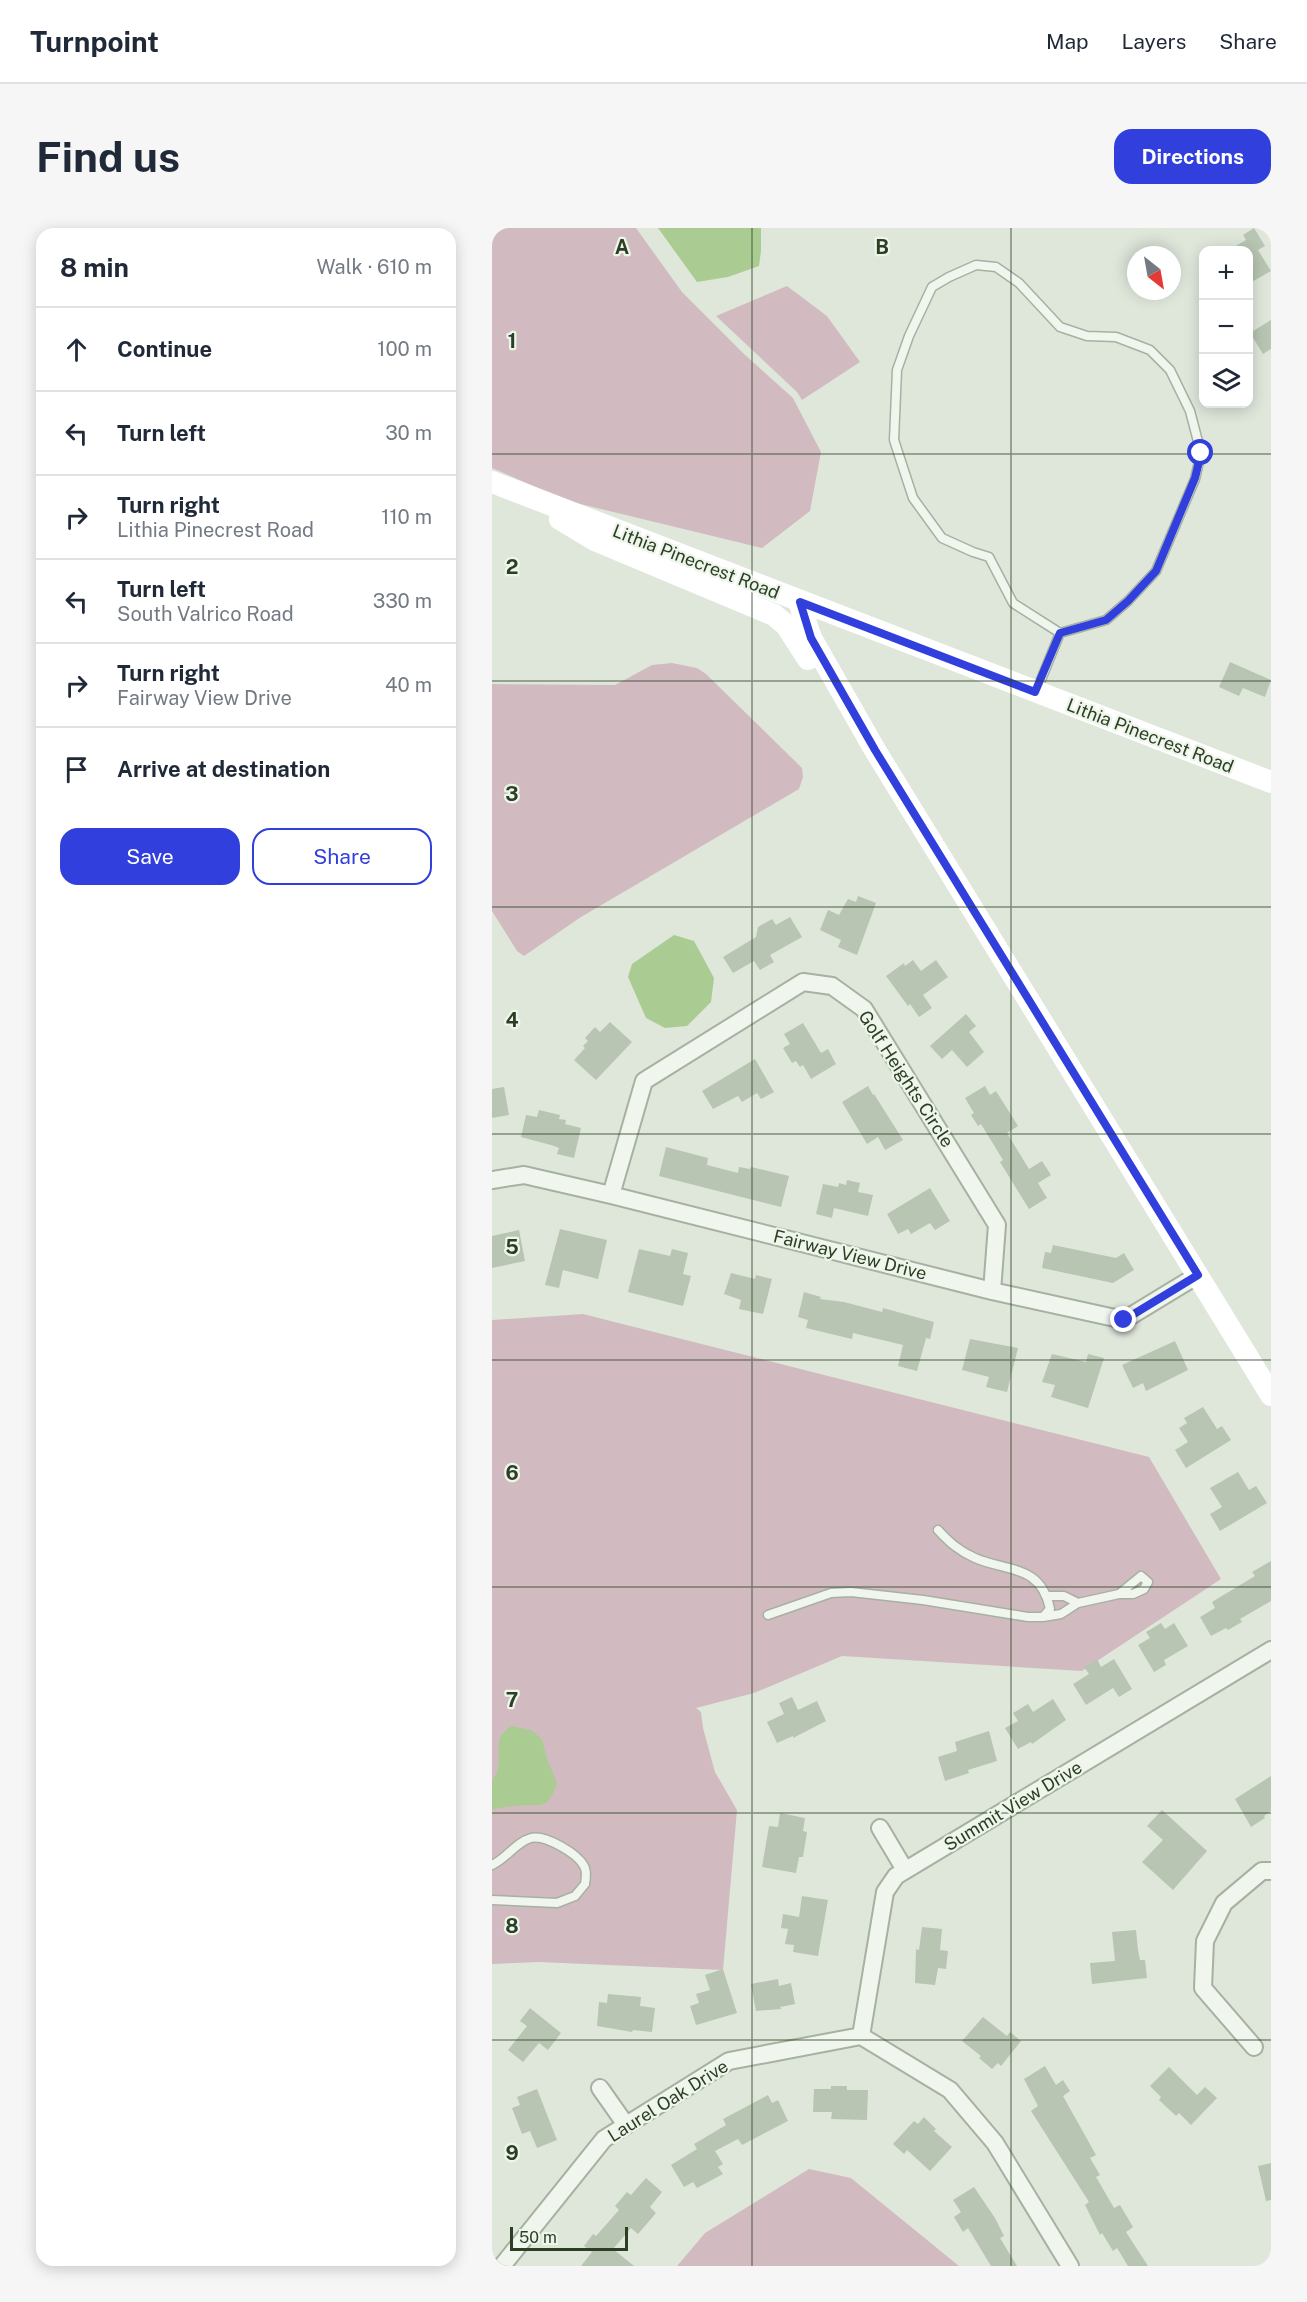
<!DOCTYPE html>
<html lang="en">
<head>
<meta charset="utf-8">
<style>
	:root { --surface:#fff; --page:#f6f6f7; --text:#1f2937; --muted:#747a83; --line:#e0e1e3; --accent:#313fdc }
	body { margin:0; font-family:"Public Sans",sans-serif; background:var(--page); color:var(--text) }
	.controls { position:absolute; right:18px; top:18px; display:grid; overflow:hidden; border-radius:12px; box-shadow:0 3px 15px #0003 }
	.controls button { width:54px; height:54px; display:grid; place-items:center; padding:0; border:0; border-bottom:2px solid var(--line); background:var(--surface); color:var(--text); font:30px sans-serif }
	.compass { position:absolute; left:635px; top:18px; width:54px; height:54px; border-radius:50%; background:var(--surface); box-shadow:0 3px 15px #0003; rotate:149deg }
	.scale { position:absolute; left:18px; bottom:15px; width:118px; box-sizing:border-box; padding-left:6px; border:3px solid #2c3f24; border-top:0; font-size:16px; line-height:21px; white-space:nowrap; color:#2c3f24; -webkit-text-stroke:4px #eef5ea; paint-order:stroke }
	.stop { position:absolute; width:18px; height:18px; margin:-14px; border:4px solid #313fdc; border-radius:50%; background:#fff }
	.stop.end { background:#313fdc; border-color:#fff; box-shadow:0 2px 6px #0008 }
	.list { margin:0; padding:0; list-style:none }
	h2 { display:flex; justify-content:space-between; align-items:center; height:78px; margin:0; padding:0 24px; font-size:26px }
	h2 small { font-size:20px; font-weight:400; color:var(--muted) }
	.list li { display:grid; grid-template-columns:39px 1fr auto; gap:18px; align-items:center; box-sizing:border-box; height:84px; padding:0 24px; border-top:2px solid var(--line) }
	.list b { display:block; font-size:22px; white-space:nowrap }
	.list p { margin:0; font-size:20px; white-space:nowrap; color:var(--muted) }
	.list em { font-size:20px; font-style:normal; color:var(--muted) }
	.actions { display:flex; gap:12px; padding:18px 24px }
	.actions a { flex:1; padding:14px 0; border:2px solid var(--accent); border-radius:18px; text-align:center; font-size:21px; color:var(--accent) }
	.actions .main { background:var(--accent); color:#fff }
	.icon { flex:none; width:33px; height:33px; fill:none; stroke:currentColor; stroke-width:2; stroke-linecap:round; stroke-linejoin:round }
	.map { position:relative; flex:none; width:779px; height:2038px; overflow:hidden; border-radius:18px }
	header { display:flex; align-items:center; gap:36px; box-sizing:border-box; height:84px; padding:0 30px; background:var(--surface); border-bottom:2px solid var(--line) }
	header strong { font-size:28px }
	nav { display:flex; gap:33px; margin-inline-start:auto; font-size:21px }
	.intro { display:flex; align-items:center; justify-content:space-between; box-sizing:border-box; height:144px; padding:0 36px }
	h1 { margin:0; font-size:42px }
	.button { padding:15px 27px; border-radius:18px; background:var(--accent); color:#fff; font-size:21px; font-weight:700 }
	main { display:flex; gap:36px; padding:0 36px }
	aside { flex:1; background:var(--surface); border-radius:18px; box-shadow:0 3px 15px #0003 }
	.map>svg:first-child { display:block }
	.green { fill:#d2bbc0 }
	.water { fill:#aacc92 }
	.building { fill:#b8c5b2 }
	.lines { fill:none; stroke-linecap:round; stroke-linejoin:round }
	.lane-casing { stroke:#a6b1a0; stroke-width:11 }
	.street-casing { stroke:#a6b1a0; stroke-width:20 }
	.lane { stroke:#f0f5ee; stroke-width:8 }
	.street { stroke:#f0f5ee; stroke-width:16 }
	.secondary { stroke:#fff; stroke-width:22 }
	.route { stroke:#313fdc; stroke-width:8 }
	.grid { fill:none; stroke:#2c3f24; stroke-width:1.5; stroke-opacity:0.55 }
	.labels { text-anchor:middle; stroke-width:4.5; stroke-linejoin:round; paint-order:stroke }
	.street-label { font-size:18px; fill:#2c3f24; stroke:#eef5ea }
	.grid-label { font-size:20px; text-anchor:middle; font-weight:bold; fill:#2c3f24; stroke:#eef5ea; stroke-width:4.5; stroke-linejoin:round; paint-order:stroke }
</style>
</head>
<body>
<header>
<strong>Turnpoint</strong>
<nav><a>Map</a><a>Layers</a><a>Share</a></nav>
</header>
<div class="intro"><h1>Find us</h1><a class="button">Directions</a></div>
<main>
<aside>
<h2>8 min<small>Walk · 610 m</small></h2>
<ul class="list">
<li><svg class="icon" aria-label="ahead" viewBox="0 0 24 24"><path d="M12 20V5M6 11l6-6 6 6"/></svg><div><b>Continue</b></div><em>100 m</em></li>
<li><svg class="icon" aria-label="left" viewBox="0 0 24 24"><path d="M17 20v-9H6M10 6l-5 5 5 5"/></svg><div><b>Turn left</b></div><em>30 m</em></li>
<li><svg class="icon" aria-label="right" viewBox="0 0 24 24"><path d="M7 20v-9h11M14 6l5 5-5 5"/></svg><div><b>Turn right</b><p>Lithia Pinecrest Road</p></div><em>110 m</em></li>
<li><svg class="icon" aria-label="left" viewBox="0 0 24 24"><path d="M17 20v-9H6M10 6l-5 5 5 5"/></svg><div><b>Turn left</b><p>South Valrico Road</p></div><em>330 m</em></li>
<li><svg class="icon" aria-label="right" viewBox="0 0 24 24"><path d="M7 20v-9h11M14 6l5 5-5 5"/></svg><div><b>Turn right</b><p>Fairway View Drive</p></div><em>40 m</em></li>
<li><svg class="icon" aria-label="arrive" viewBox="0 0 24 24"><path d="M6 21V4h12l-3 4 3 4H6"/></svg><div><b>Arrive at destination</b></div></li>
</ul>
<div class="actions"><a class="main">Save</a><a>Share</a></div>
</aside>
<div class="map">
<svg width="779" height="2038" viewBox="0 0 779 2038">
	<rect width="100%" height="100%" fill="#dfe7db"/>
	<path class="green" d="M0,0H144L190,64L252,126L301,170L329,224L318,283L270,320L76,273L0,240Z
		M295,58L335,88L368,134L310,172L305,164L224,88Z
		M180,435L205,440L214,446L310,540L311,549L307,561L89,689L32,728L25,723L0,683V456L123,457L160,437Z
		M91,1086L657,1229L729,1351L590,1443L350,1428L262,1465L204,1480L209,1484L211,1500L223,1544L245,1582L231,1742L47,1734L0,1736V1092Z
		M317,1941L359,1950L467,2038H185L213,2005Z"/>
	<path class="water" d="M166,0H269V23L267,38L236,49L205,54Z
		M182,707L202,713L222,750L219,774L195,798L173,800L154,790L136,749L140,736Z
		M19,1498L39,1502L50,1511L55,1531L65,1555C55,1585 48,1575 24,1578C16,1578 8,1580 0,1582C0,1574 0,1560 0,1553C2,1548 5,1546 6,1540C9,1520 0,1511 19,1498Z"/>
	<path class="building" d="M762,0L773,18L766,22L779,43L756,56V22H737L754,12L751,7Z
		M779,92V121L771,126L758,105Z
		M738,434L779,452L773,469L751,460L747,468L727,459Z
		M366,668L384,675L365,727L346,719L349,712L328,702L336,682L347,687L356,671L364,674Z
		M298,689L310,709L278,727L282,734L268,742L262,733L241,745L231,729L264,709L266,699L280,691L284,697Z
		M421,732L429,743L444,732L456,749L431,767L440,780L427,789L418,776L416,778L394,748L412,735L413,738Z
		M474,786L484,798L477,804L492,824L475,839L460,822L450,831L438,818Z
		M118,794L140,814L104,852L82,832L93,820L91,818L96,813L93,810L103,799L108,804Z
		M311,795L329,825L336,821L344,836L319,851L311,837L308,839L304,833L300,835L291,820L298,816L292,806Z
		M263,831L282,864L269,871L265,865L250,874L246,868L221,881L210,863Z
		M376,858L381,867L382,866L411,912L393,922L386,909L375,916L350,874Z
		M493,858L498,867L504,863L526,898L515,905L537,941L550,933L559,947L546,955L555,970L537,981L508,934L511,932L489,896L486,898L479,887L482,885L473,870Z
		M12,859L17,887L0,890V861Z
		M47,882L68,887L67,891L74,892L73,896L89,900L82,930L65,926L67,920L59,917L29,909L34,887L45,889Z
		M174,919L216,930L215,937L246,945L247,939L258,941L259,939L297,948L289,979L167,948Z
		M355,952L368,955L366,964L381,967L376,988L342,980L340,990L324,986L331,956L346,959L347,955L354,957Z
		M438,960L458,993L443,1002L438,995L419,1006L416,1001L406,1006L395,986Z
		M68,1001L115,1012L106,1051L71,1042L67,1060L53,1057Z
		M27,1002L33,1033L0,1040V1008Z
		M561,1017L624,1030L632,1025L642,1042L621,1055L550,1040L553,1024L559,1025Z
		M147,1021L178,1028L180,1021L196,1025L191,1046L199,1048L191,1078L136,1064Z
		M239,1045L263,1051L264,1047L280,1051L271,1086L247,1081L249,1072L232,1066Z
		M312,1064L329,1069L328,1071L352,1074L390,1084L391,1080L442,1094L438,1111L434,1110L425,1143L406,1138L411,1117L361,1105L360,1111L314,1100L316,1092L306,1089Z
		M478,1111L526,1120L515,1164L494,1159L497,1149L470,1142Z
		M683,1113L696,1142L654,1163L651,1155L641,1160L630,1137Z
		M560,1126L594,1134L596,1126L612,1130L596,1180L559,1169L563,1157L550,1154Z
		M711,1179L725,1201L730,1198L739,1212L694,1240L683,1222L696,1214L687,1200L695,1195L692,1190Z
		M746,1244L757,1262L764,1258L775,1275L728,1303L718,1286L730,1279L718,1260Z
		M779,1333V1373L748,1391L750,1394L736,1402L734,1400L719,1408L708,1389L723,1380L720,1374L763,1348L760,1344Z
		M669,1395L673,1401L682,1395L696,1418L672,1432L674,1437L662,1444L646,1417L658,1410L654,1404Z
		M605,1431L609,1439L622,1431L640,1461L627,1469L621,1460L594,1477L581,1456L597,1446L592,1439Z
		M300,1469L306,1482L325,1473L334,1493L301,1510V1508L285,1515L275,1494L292,1486L287,1475Z
		M561,1471L574,1492L540,1516L539,1514L526,1521L513,1500L526,1493L521,1485L536,1476L541,1484Z
		M497,1503L505,1533L476,1542L477,1545L453,1553L446,1529L465,1523L463,1514Z
		M779,1548V1583L772,1588L773,1590L759,1599L743,1571Z
		M670,1582L715,1623L681,1662L650,1634L671,1612L655,1598Z
		M288,1585L313,1590L311,1603L315,1604L311,1629H307L304,1645L270,1639L277,1598L286,1599Z
		M310,1668L336,1672L326,1728L301,1724L302,1717L293,1716L296,1701L289,1700L291,1686L307,1689Z
		M430,1699L450,1701L448,1722L456,1723L454,1741L446,1740L443,1757L423,1755L424,1721L427,1722Z
		M644,1702L646,1722L648,1732H653L655,1750L600,1756L598,1735L623,1733L620,1704Z
		M231,1741L245,1785L204,1797L198,1778L207,1775L204,1766L218,1762L213,1747Z
		M286,1751L287,1758L299,1755L303,1776L288,1779L289,1781L264,1783L259,1756Z
		M116,1766L149,1769L148,1778L163,1780L160,1804L141,1802L140,1804L105,1798L107,1774L115,1775Z
		M38,1780L69,1805L56,1822L47,1815L31,1834L16,1822L35,1798L28,1793Z
		M491,1789L515,1808L518,1804L529,1813L509,1838L506,1835L500,1841L487,1830L489,1828L470,1813Z
		M553,1838L564,1857L571,1852L578,1863L571,1868L604,1927L598,1930L608,1947L604,1949L622,1980L628,1977L641,1999L634,2004L656,2038H636L625,2020L621,2023L610,2005L608,2007L593,1977L597,1974L539,1883L546,1878L532,1851Z
		M677,1839L705,1867L713,1859L725,1870L699,1897L687,1885L684,1888L667,1872L669,1869L658,1858Z
		M339,1858H355V1862H376L375,1892L339,1891L340,1884H321L322,1861H339Z
		M45,1861L65,1912L45,1920L38,1903L30,1906L20,1880L28,1877L25,1869Z
		M276,1867L280,1875L286,1872L296,1893L250,1917L246,1911L223,1923L231,1936L226,1939L231,1946L205,1960L201,1954L192,1959L179,1937L205,1921L202,1916L234,1897L231,1891Z
		M432,1889L444,1901L442,1903L460,1919L438,1943L415,1922L412,1926L401,1916L422,1893L426,1896Z
		M779,1935V1972L774,1973L766,1938Z
		M154,1950L170,1964L158,1979L164,1985L146,2006L139,2000L121,2021L142,2038H89L100,2024L92,2018L101,2006L104,2008L127,1982L123,1978L135,1964L139,1967Z
		M482,1959L503,1990L512,2008L508,2010L525,2038H499L476,2000L471,2004L462,1989L469,1984L461,1972Z"/>
	<g class="lines">
		<defs>
			<path id="lane" d="M544,464L568,405L614,392L636,373L664,343L703,251L709,225L698,183L678,142L658,122L624,109L595,108L568,99L527,55L504,39L484,37L457,49L440,59L417,108L405,142L402,212L421,270L450,310L481,324L497,329L521,375L568,405
				M555,1368H572L586,1375
				M276,1387L339,1365L359,1364L431,1372L536,1389H551L558,1381C549,1336 515,1344 483,1330C467,1323 457,1314 446,1302
				M551,1389L569,1386L586,1375L627,1366H641L652,1361L656,1354L649,1348L627,1366
				M0,1637C14,1631 24,1614 39,1610C53,1606 86,1626 92,1638C95,1643 94,1650 93,1656L83,1668L65,1675L0,1672"/>
			<path id="street" d="M0,952L32,947L119,967L500,1063L632,1092L706,1047
				M119,967L152,853L311,754L340,758L372,781L505,997L500,1063
				M388,1600L413,1642
				M369,1808L393,1664L404,1648L779,1422
				M762,1819L711,1760L713,1713L732,1675L770,1643H779
				M108,1860L134,1897
				M10,2038L112,1911L237,1833L369,1808L458,1862L503,1915L578,2038"/>
		</defs>
		<use href="#lane" class="lane-casing"/>
		<use href="#street" class="street-casing"/>
		<use href="#lane" class="lane"/>
		<use href="#street" class="street"/>
		<path class="secondary" d="M0,254L779,554
			M68,291L103,312L282,387L294,397L316,431
			M307,374L319,410L383,522L779,1167"/>
	</g>
	<g class="lines">
		<path class="route" d="M632,1092L706,1047L383,522L319,410L308,374L543,464L568,405L614,392L636,373L664,343L703,250L709,225"/>
	</g>
	<path class="grid" d="M260,0V2038M519,0V2038M0,226H779M0,453H779M0,679H779M0,906H779M0,1132H779M0,1359H779M0,1585H779M0,1812H779"/>
	<g class="labels">
		<g class="street-label">
			<text transform="translate(204 334) rotate(21)" y="6">Lithia Pinecrest Road</text>
			<text transform="translate(658 508) rotate(21)" y="6">Lithia Pinecrest Road</text>
			<text transform="translate(414 851) rotate(57)" y="6">Golf Heights Circle</text>
			<text transform="translate(358 1027) rotate(14)" y="6">Fairway View Drive</text>
			<text transform="translate(521 1578) rotate(-31)" y="6">Summit View Drive</text>
			<text transform="translate(176 1873) rotate(-32)" y="6">Laurel Oak Drive</text>
		</g>
	</g>
	<g class="grid-label">
		<text x="130" y="26">A</text>
		<text x="390" y="26">B</text>
		<text x="20" y="120">1</text>
		<text x="20" y="346">2</text>
		<text x="20" y="573">3</text>
		<text x="20" y="799">4</text>
		<text x="20" y="1026">5</text>
		<text x="20" y="1252">6</text>
		<text x="20" y="1479">7</text>
		<text x="20" y="1705">8</text>
		<text x="20" y="1932">9</text>
	</g>
</svg>
<div class="controls">
<button>+</button>
<button>−</button>
<button><svg class="icon" aria-label="layers" viewBox="0 0 24 24"><path d="M12 4l9 5-9 5-9-5zM3 14l9 5 9-5"/></svg></button>
</div>
<svg class="compass" viewBox="-18 -18 36 36"><path d="M0-13l5 13h-10z" fill="#e53935"/><path d="M0 13l5-13h-10z" fill="#747a83"/></svg>
<div class="scale">50 m</div>
<div class="stop" style="left:709px;top:225px"></div>
<div class="stop end" style="left:632px;top:1092px"></div>
</div>
</main>
</body>
</html>
